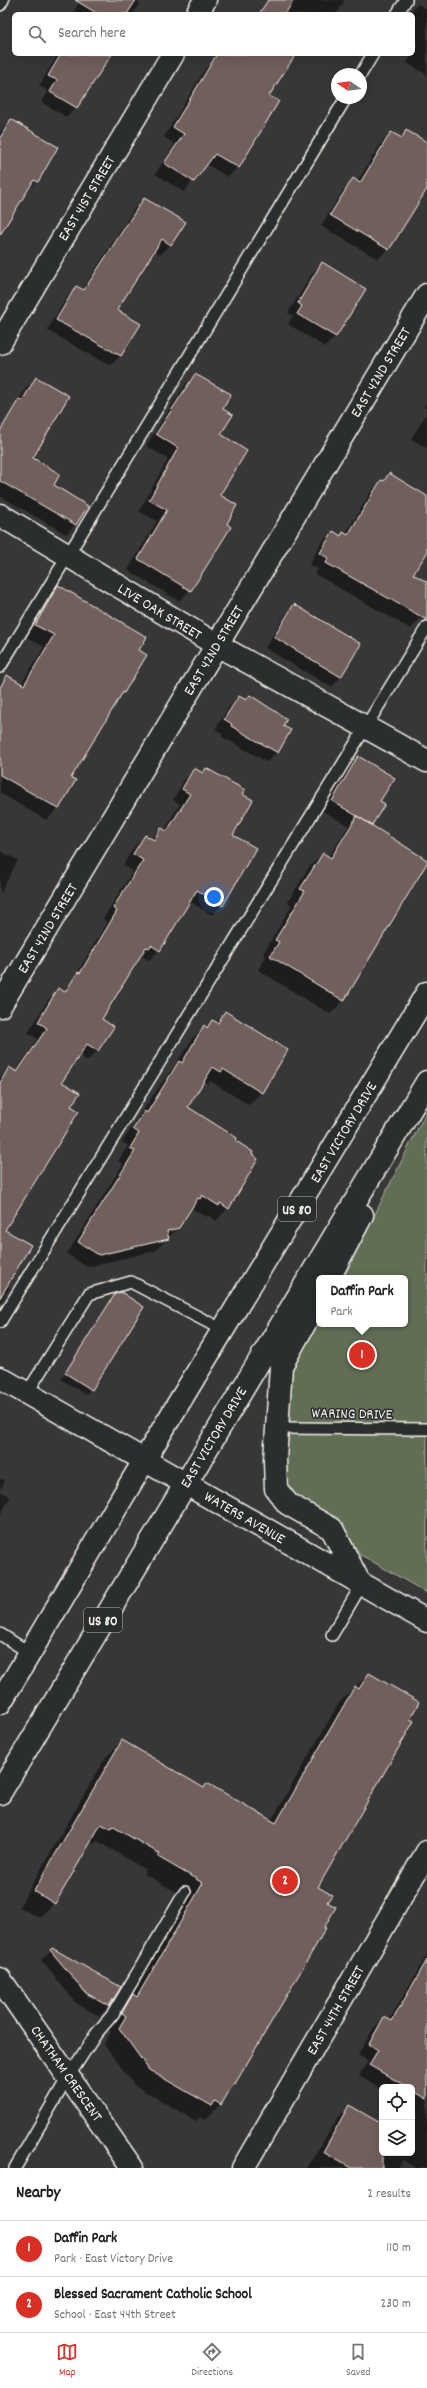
<!DOCTYPE html>
<html lang="en">
<head>
<meta charset="utf-8">
<style>
	:root { --surface:#fff; --page:#f6f6f6; --text:#202124; --muted:#757577; --line:#e0e0e0; --accent:#d93025 }
	body { margin:0; font-family:Dekko,sans-serif; background:var(--page); color:var(--text) }
	.controls { position:absolute; right:12px; bottom:12px; display:grid; overflow:hidden; border-radius:6px; box-shadow:0 4px 16px #0002 }
	.controls button { width:36px; height:36px; display:grid; place-items:center; padding:0; border:0; border-bottom:1px solid var(--line); background:var(--surface); color:var(--text); font:20px sans-serif }
	.compass { position:absolute; left:331px; top:68px; width:36px; height:36px; border-radius:50%; background:var(--surface); box-shadow:0 4px 16px #0002; rotate:283deg }
	.you { position:absolute; left:214px; top:897px; width:14px; height:14px; margin:-10px; border:3px solid #fff; border-radius:50%; background:#1a73e8; box-shadow:0 0 0 6px #1a73e833 }
	.badge { display:grid; place-items:center; width:26px; height:26px; border-radius:50%; background:var(--accent); color:#fff; font-size:13px; font-weight:700 }
	.pin { position:absolute; translate:-50% -50%; border:2px solid #fff; box-shadow:0 1px 4px #0006 }
	.popup { position:absolute; left:316px; top:1275px; width:92px; height:52px; box-sizing:border-box; display:grid; place-content:center; border-radius:6px; background:var(--surface); filter:drop-shadow(0 1px 3px #0005); font-size:13px; white-space:nowrap; color:var(--muted) }
	.popup b { font-size:15px; color:var(--text) }
	.popup::after { content:''; position:absolute; left:50%; top:100%; margin-left:-8px; border:8px solid transparent; border-top-color:var(--surface) }
	.list { margin:0; padding:0; list-style:none }
	h2 { display:flex; justify-content:space-between; align-items:center; height:52px; margin:0; padding:0 16px; font-size:17px }
	h2 small { font-size:13px; font-weight:400; color:var(--muted) }
	.list li { display:grid; grid-template-columns:26px 1fr auto; gap:12px; align-items:center; box-sizing:border-box; height:56px; padding:0 16px; border-top:1px solid var(--line) }
	.list b { display:block; font-size:15px; white-space:nowrap }
	.list p { margin:0; font-size:13px; white-space:nowrap; color:var(--muted) }
	.list em { font-size:13px; font-style:normal; color:var(--muted) }
	.icon { flex:none; width:22px; height:22px; fill:none; stroke:currentColor; stroke-width:2; stroke-linecap:round; stroke-linejoin:round }
	.map { position:relative; flex:none; width:427px; height:2168px; overflow:hidden }
	.search { position:absolute; background:var(--surface); box-shadow:0 4px 16px #0002; left:12px; right:12px; top:12px; height:44px; display:flex; align-items:center; gap:10px; box-sizing:border-box; padding:0 14px; border-radius:6px; color:var(--muted); font-size:15px }
	.sheet { height:164px; background:var(--surface) }
	nav { display:flex; justify-content:space-around; align-items:center; box-sizing:border-box; height:56px; border-top:1px solid var(--line); background:var(--surface); font-size:11px; color:var(--muted) }
	nav a { display:grid; justify-items:center; gap:2px }
	nav .on { color:var(--accent) }
	.map>svg:first-child { display:block }
	.green { fill:#626d54; stroke:#abaf9e }
	.shadow { fill:#0007; fill-rule:evenodd }
	.building { fill:#715f5d; stroke:#f4f1e8 }
	.lines { fill:none; stroke-linecap:round; stroke-linejoin:round }
	.service-casing { stroke:#f4f1e8; stroke-width:14 }
	.minor-casing { stroke:#f4f1e8; stroke-width:25 }
	.secondary-casing { stroke:#f4f1e8; stroke-width:25 }
	.primary-casing { stroke:#f4f1e8; stroke-width:25 }
	.service { stroke:#2a2d2e; stroke-width:11 }
	.minor { stroke:#2a2d2e; stroke-width:22 }
	.secondary { stroke:#2a2d2e; stroke-width:22 }
	.primary { stroke:#2a2d2e; stroke-width:22 }
	.labels { text-anchor:middle; stroke-width:3; stroke-linejoin:round; paint-order:stroke }
	.shield { fill:#2a2d2e; stroke:#b7b6b0; stroke-width:1 }
	.shield-label { font-size:14px; font-weight:bold; fill:#f4f1e8 }
	.street-label { font-size:15px; fill:#f4f1e8; stroke:#2a2d2e }
</style>
</head>
<body>
<div class="map">
<svg width="427" height="2168" viewBox="0 0 427 2168">
	<rect width="100%" height="100%" fill="#383737"/>
	<filter id="ink" filterUnits="userSpaceOnUse"><feTurbulence type="fractalNoise" baseFrequency=".025" numOctaves="2"/><feDisplacementMap in="SourceGraphic" scale="8" xChannelSelector="R" yChannelSelector="G"/><feConvolveMatrix kernelMatrix="1 2 1 2 8 2 1 2 1" color-interpolation-filters="sRGB"/></filter>
	<g filter="url(#ink)">
		<path class="green" d="M427,1110V1593L361,1555L333,1520L295,1499L285,1481L292,1367L319,1317V1324H405V1278H343Z"/>
		<path class="shadow" d="M80,0H136L140,2L133,14H73Z
			M272,0H345L336,14H258Z
			M418,4L427,9V75L407,63L418,44L413,41V14H408Z
			M58,54H110L76,108L66,117L41,102L48,91L39,86Z
			M222,54H295L268,97L238,167L228,177L206,164L184,192L155,174L175,144L164,137L205,69Z
			M11,120L37,181L27,191L0,233V132Z
			M406,131L427,144V188L388,249L378,259L321,226L343,190L353,180L357,182L381,143L391,133L400,138Z
			M144,199L184,222L170,245L160,255L153,250L115,310L139,324L120,356L110,366L47,330L67,297L77,287L82,290L134,209Z
			M322,264L365,289L335,337L325,347L288,324L293,316L288,313L312,274Z
			M195,375L222,409L218,496L190,590L179,601L128,570L157,521L139,511L168,459L146,446L184,386Z
			M36,378L31,459L52,485L75,525L66,534L0,496V431L26,388Z
			M427,402V409L424,407Z
			M427,413V448L411,439Z
			M389,474L427,501V551L412,575L427,584V610L411,629L315,574L318,569L309,565L321,543L333,532L340,537L345,535L370,493Z
			M58,586L138,651L123,692L118,698L70,778L75,781L58,809L46,820L0,793V690L21,684L44,647L25,636L47,598Z
			M294,605L341,677L331,687L265,648L285,615Z
			M239,697L282,726L277,752L267,762L221,736L223,734L215,729L229,707Z
			M359,757L379,802L370,826L416,883L343,1001L330,1014L258,970L266,956L263,954L292,905L288,902L309,867L323,854L328,857L349,826L323,811L349,767Z
			M195,769L201,773L206,769L241,794L231,835L222,905L212,915L189,901L159,950L149,960L140,955L100,1019L112,1027L97,1051L87,1061L78,1055L60,1082L70,1107L3,1230L7,1285L10,1287L0,1303V1078L9,1068L15,1072L38,1039L28,1033L48,1000L59,990L63,992L75,977L107,922L103,919L133,871L123,865L134,847L145,836L150,840L161,829L164,831L180,804L173,800L184,780Z
			M0,851L18,860L0,894Z
			M225,1013L261,1092L249,1105L210,1081L208,1084L203,1081L187,1108L234,1142L228,1208L216,1221L208,1215L206,1217L191,1208L179,1227L155,1251L87,1267L67,1254L123,1164L118,1161L128,1146L122,1142L167,1075L175,1066L192,1039L204,1026L205,1028L212,1021L215,1023Z
			M116,1295L142,1307L86,1395L61,1379Z
			M0,1478L5,1481L0,1490Z
			M0,1491L10,1497L0,1516Z
			M369,1674L317,1887L221,2104L205,2120L200,2117L196,2121L134,2085L104,2044L111,2032L107,2029L118,2011L131,1997L188,1899L143,1873L146,1870L97,1841L94,1844L90,1841L54,1903L39,1918L19,1907L106,1757L122,1741L204,1789L271,1821L339,1703Z
			M52,1950L109,2006L99,2016L76,2003L41,1960ZM70,1976H73L90,1996L88,1997Z
			M427,1955V2168H416L403,2160L398,2168H306L338,2118L349,2106L378,2123L382,2116V2153H412V2087H382V2090L359,2076L368,2061L358,2055L373,2029L384,2018L389,2020Z"/>
		<path class="building" d="M75,0H136L127,14H98Z
			M268,0H294L285,14H259Z
			M61,54H112L77,108L50,92L57,80L48,76Z
			M217,54H296L269,96L279,101L239,168L215,154L194,182L164,163L184,134L173,127Z
			M11,119L58,147L38,182L34,180L0,235V138Z
			M406,130L427,142V189L389,250L330,215L353,178L360,183L391,132L402,138Z
			M144,198L186,222L171,245L162,239L117,310L141,324L121,356L56,320L76,286L84,290Z
			M322,262L366,289L336,337L297,314L302,306L298,303Z
			M195,374L231,394L223,409L233,415L221,434L247,451L220,495L237,505L227,524L231,527L191,591L138,559L167,510L149,500L178,448L156,434Z
			M36,377L69,396L33,458L60,474L54,485L88,506L76,525L0,481V431L19,399L22,401Z
			M389,473L427,496V553L413,574L427,582V620L326,563L328,558L320,553L333,531L341,536L343,532L348,535L381,480L384,481Z
			M58,585L147,637L139,650L147,655L124,693L123,692L71,778L76,780L59,809L0,775V688L7,675L24,685L54,635L35,625Z
			M294,604L361,644L341,677L274,637Z
			M250,695L287,719L283,726L291,730L278,753L231,726L232,724L224,719L239,696L246,700Z
			M358,756L395,778L380,801L385,804L372,825L332,801Z
			M194,768L203,773L206,768L245,790L242,794L253,800L233,835L256,848L223,906L197,890L160,951L151,945L149,948L146,947L102,1019L114,1027L98,1051L87,1044L62,1082L80,1093L71,1106L79,1111L5,1230L31,1245L0,1298V1083L9,1067L17,1072L47,1028L38,1022L58,988L65,992L78,972L80,973L117,911L113,908L143,860L133,854L145,835L154,840L161,828L167,831L190,794L182,789Z
			M357,816L427,860V863L344,1001L270,956L279,942L275,940L305,891L300,889L323,853L331,858Z
			M225,1011L288,1050L262,1093L223,1069L221,1072L213,1067L188,1107L237,1138L236,1141L253,1152L252,1154L258,1159L229,1209L220,1203L219,1206L202,1195L200,1199L198,1198L179,1228L167,1231L169,1239L99,1255L78,1242L135,1151L130,1148L139,1133L133,1129L145,1111L147,1113L179,1061L182,1063L204,1025L207,1028L212,1020L218,1023Z
			M121,1292L144,1307L92,1390L65,1373L115,1294Z
			M369,1673L419,1702L410,1719L414,1721L318,1887L332,1895L327,1902L336,1907L324,1928H326L235,2084L234,2083L221,2105L215,2101L212,2106L149,2070L119,2028L126,2016L122,2013L133,1994L137,1997L203,1883L158,1857L160,1854L112,1826L111,1829L101,1824L55,1904L34,1891L122,1740L204,1788L207,1783L276,1823L355,1686L359,1689Z
			M52,1948L121,1987L109,2006L86,1993L50,1950Z
			M427,1960V2099L412,2090V2087H407L369,2065L378,2050L369,2044L384,2017L392,2021Z
			M349,2105L382,2124V2168H351L323,2152Z"/>
		<g class="lines">
			<defs>
				<path id="service" d="M0,5L3,0
					M397,14L406,0
					M361,74L373,54
					M0,667L346,98
					M0,1322L427,627
					M27,1393L89,1294L131,1282L223,1330
					M277,1428L427,1429
					M0,1634L30,1653
					M332,1635L362,1584
					M15,2168L68,2077L96,2034L113,2014L185,1892"/>
				<path id="minor" d="M197,14L205,0
					M0,343L173,54
					M0,515L217,645L427,761
					M0,1006L427,295
					M0,1979L132,2168
					M243,2168L427,1852"/>
				<path id="secondary" d="M0,1378L427,1621"/>
				<path id="primary" d="M329,1278L362,1215
					M319,1298L281,1366L275,1460L276,1489L288,1504L332,1529L359,1582
					M0,1703L166,1424L427,993
					M0,1793L427,1082"/>
			</defs>
			<use href="#service" class="service-casing"/>
			<use href="#minor" class="minor-casing"/>
			<use href="#secondary" class="secondary-casing"/>
			<use href="#primary" class="primary-casing"/>
			<use href="#service" class="service"/>
			<use href="#minor" class="minor"/>
			<use href="#secondary" class="secondary"/>
			<use href="#primary" class="primary"/>
		</g>
	</g>
	<g class="labels">
		<g class="shield">
			<rect x="278" y="1197" width="38" height="24" rx="3"/>
			<rect x="84" y="1608" width="38" height="24" rx="3"/>
		</g>
		<g class="shield-label">
			<text x="297" y="1214">US 80</text>
			<text x="103" y="1625">US 80</text>
		</g>
		<g class="street-label">
			<text transform="translate(86 198) rotate(-59)" y="5">EAST 41ST STREET</text>
			<text transform="translate(380 372) rotate(-59)" y="5">EAST 42ND STREET</text>
			<text transform="translate(160 611) rotate(31)" y="5">LIVE OAK STREET</text>
			<text transform="translate(213 650) rotate(-59)" y="5">EAST 42ND STREET</text>
			<text transform="translate(47 928) rotate(-59)" y="5">EAST 42ND STREET</text>
			<text transform="translate(343 1132) rotate(-59)" y="5">EAST VICTORY DRIVE</text>
			<text transform="translate(352 1413) rotate(1)" y="5">WARING DRIVE</text>
			<text transform="translate(213 1437) rotate(-59)" y="5">EAST VICTORY DRIVE</text>
			<text transform="translate(245 1517) rotate(30)" y="5">WATERS AVENUE</text>
			<text transform="translate(335 2010) rotate(-60)" y="5">EAST 44TH STREET</text>
			<text transform="translate(67 2073) rotate(55)" y="5">CHATHAM CRESCENT</text>
		</g>
	</g>
</svg>
<div class="controls">
<button><svg class="icon" aria-label="locate" viewBox="0 0 24 24"><circle cx="12" cy="12" r="6"/><path d="M12 2v4M12 18v4M2 12h4M18 12h4"/></svg></button>
<button><svg class="icon" aria-label="layers" viewBox="0 0 24 24"><path d="M12 4l9 5-9 5-9-5zM3 14l9 5 9-5"/></svg></button>
</div>
<svg class="compass" viewBox="-18 -18 36 36"><path d="M0-13l5 13h-10z" fill="#e53935"/><path d="M0 13l5-13h-10z" fill="#757577"/></svg>
<div class="you"></div>
<div class="pin badge" style="left:362px;top:1355px">1</div>
<div class="popup"><b>Daffin Park</b>Park</div>
<div class="pin badge" style="left:285px;top:1881px">2</div>
<div class="search"><svg class="icon" aria-label="search" viewBox="0 0 24 24"><circle cx="10" cy="10" r="6"/><path d="M15 15l6 6"/></svg>Search here</div>
</div>
<section class="sheet">
<h2>Nearby<small>2 results</small></h2>
<ul class="list">
<li><span class="badge">1</span><div><b>Daffin Park</b><p>Park · East Victory Drive</p></div><em>110 m</em></li>
<li><span class="badge">2</span><div><b>Blessed Sacrament Catholic School</b><p>School · East 44th Street</p></div><em>230 m</em></li>
</ul>
</section>
<nav>
<a class="on"><svg class="icon" aria-label="map" viewBox="0 0 24 24"><path d="M3 6l6-2 6 2 6-2v14l-6 2-6-2-6 2zM9 4v14M15 6v14"/></svg>Map</a>
<a><svg class="icon" aria-label="directions" viewBox="0 0 24 24"><path d="M12 3l9 9-9 9-9-9zM9 14v-3h6M13 9l2 2-2 2"/></svg>Directions</a>
<a><svg class="icon" aria-label="saved" viewBox="0 0 24 24"><path d="M7 4h10v16l-5-4-5 4z"/></svg>Saved</a>
</nav>
</body>
</html>
